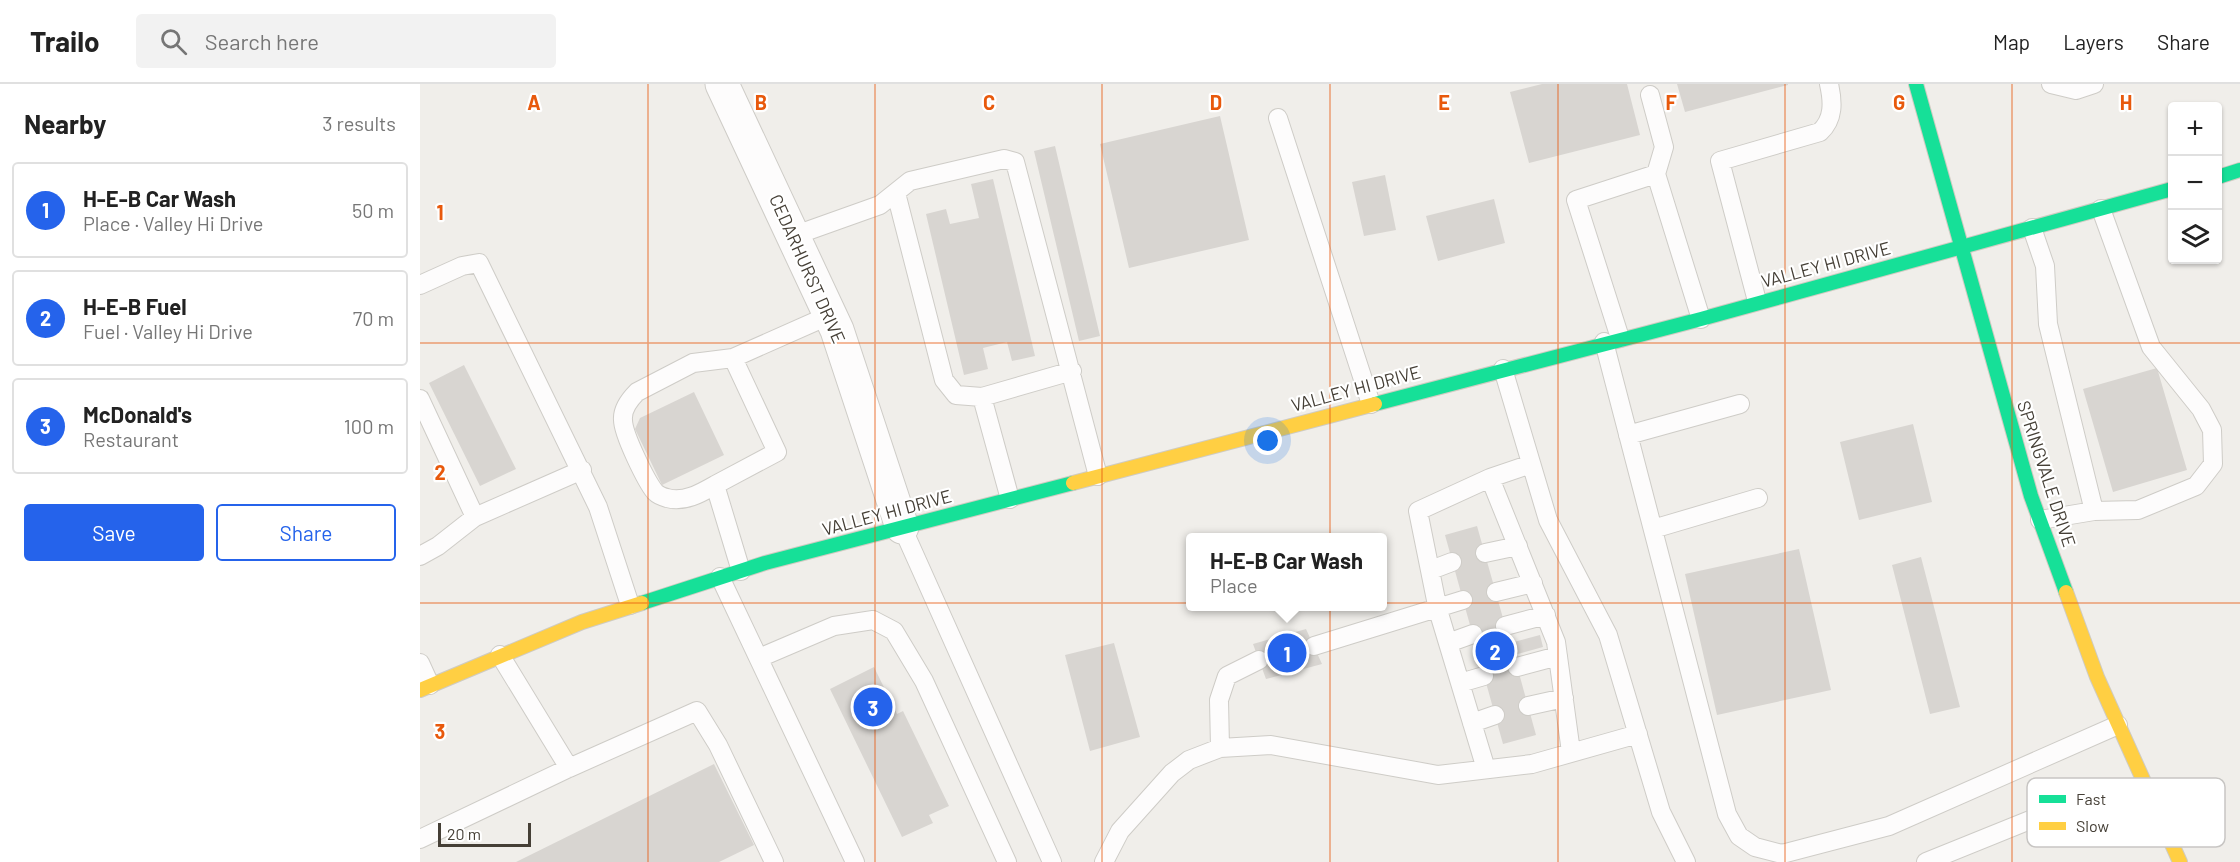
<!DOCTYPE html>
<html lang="en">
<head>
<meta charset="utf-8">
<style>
	:root { --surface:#fff; --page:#f2f2f2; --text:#222; --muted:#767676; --line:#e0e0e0; --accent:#2563eb }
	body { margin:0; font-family:Barlow,sans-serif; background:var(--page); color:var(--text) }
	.controls { position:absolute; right:18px; top:18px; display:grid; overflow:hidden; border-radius:6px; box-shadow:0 2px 4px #0004 }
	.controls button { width:54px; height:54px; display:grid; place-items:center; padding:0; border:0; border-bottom:2px solid var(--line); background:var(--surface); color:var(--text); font:30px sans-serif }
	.scale { position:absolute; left:18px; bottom:15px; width:93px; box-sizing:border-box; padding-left:6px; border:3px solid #453f36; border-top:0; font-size:16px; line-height:21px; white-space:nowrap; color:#453f36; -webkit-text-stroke:4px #fff; paint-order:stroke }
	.you { position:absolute; left:848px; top:357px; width:21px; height:21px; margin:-15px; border:4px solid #fff; border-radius:50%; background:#1a73e8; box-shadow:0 0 0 9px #1a73e833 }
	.badge { display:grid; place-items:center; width:39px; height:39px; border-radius:50%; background:var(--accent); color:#fff; font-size:20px; font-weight:700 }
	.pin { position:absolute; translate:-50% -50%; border:3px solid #fff; box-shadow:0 2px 6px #0006 }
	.popup { position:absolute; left:766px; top:449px; width:201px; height:78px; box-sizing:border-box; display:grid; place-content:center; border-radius:6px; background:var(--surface); filter:drop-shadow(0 2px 4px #0005); font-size:20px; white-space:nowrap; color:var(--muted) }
	.popup b { font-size:22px; color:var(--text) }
	.popup::after { content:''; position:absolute; left:50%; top:100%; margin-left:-12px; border:12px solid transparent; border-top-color:var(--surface) }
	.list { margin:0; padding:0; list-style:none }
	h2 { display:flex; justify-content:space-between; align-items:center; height:78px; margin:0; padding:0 24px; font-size:26px }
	h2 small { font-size:20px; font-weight:400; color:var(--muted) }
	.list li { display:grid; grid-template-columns:39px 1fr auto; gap:18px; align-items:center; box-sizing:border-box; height:96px; margin:0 12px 12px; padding:0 12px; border:2px solid var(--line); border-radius:6px }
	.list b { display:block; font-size:22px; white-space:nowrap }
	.list p { margin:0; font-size:20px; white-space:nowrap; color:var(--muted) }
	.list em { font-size:20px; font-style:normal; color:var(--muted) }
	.actions { display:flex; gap:12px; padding:18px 24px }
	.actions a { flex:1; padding:14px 0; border:2px solid var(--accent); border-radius:6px; text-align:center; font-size:21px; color:var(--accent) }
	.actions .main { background:var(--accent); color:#fff }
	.icon { flex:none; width:33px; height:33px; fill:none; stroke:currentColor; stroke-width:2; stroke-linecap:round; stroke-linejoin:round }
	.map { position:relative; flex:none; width:1820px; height:778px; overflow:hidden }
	header { display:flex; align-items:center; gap:36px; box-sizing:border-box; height:84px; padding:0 30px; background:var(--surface); border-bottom:2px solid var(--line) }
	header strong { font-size:28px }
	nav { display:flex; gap:33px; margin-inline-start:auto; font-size:21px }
	.search { width:420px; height:54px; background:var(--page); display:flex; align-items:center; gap:15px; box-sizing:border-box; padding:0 21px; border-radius:6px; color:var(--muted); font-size:22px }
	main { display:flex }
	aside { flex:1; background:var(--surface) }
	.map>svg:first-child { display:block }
	.building { fill:#d8d5d1 }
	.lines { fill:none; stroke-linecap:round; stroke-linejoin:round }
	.lane-casing { stroke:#ceccc7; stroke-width:20 }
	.street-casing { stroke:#ceccc7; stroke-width:35 }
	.fast-casing { stroke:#cfcbc1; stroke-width:16 }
	.slow-casing { stroke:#cfcbc1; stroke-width:16 }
	.lane { stroke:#fdfcfc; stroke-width:18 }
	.street { stroke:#fdfcfc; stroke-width:33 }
	.fast { stroke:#16e098; stroke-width:14 }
	.slow { stroke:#ffcf43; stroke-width:14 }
	.grid { fill:none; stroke:#e8590c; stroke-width:1.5; stroke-opacity:0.55 }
	.labels { text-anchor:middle; stroke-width:4.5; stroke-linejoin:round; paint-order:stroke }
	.street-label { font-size:18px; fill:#453f36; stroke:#fff }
	.key { fill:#fff; stroke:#c7c5c3; stroke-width:1.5 }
	.key-label { font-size:16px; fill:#453f36 }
	.grid-label { font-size:20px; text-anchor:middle; font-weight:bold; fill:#e8590c; stroke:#fff; stroke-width:4.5; stroke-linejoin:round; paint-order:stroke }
</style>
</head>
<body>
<header>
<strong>Trailo</strong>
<div class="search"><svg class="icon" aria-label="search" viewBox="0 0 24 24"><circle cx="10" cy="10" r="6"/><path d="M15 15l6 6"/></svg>Search here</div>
<nav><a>Map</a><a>Layers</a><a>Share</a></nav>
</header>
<main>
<aside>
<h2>Nearby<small>3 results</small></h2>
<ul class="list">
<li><span class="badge">1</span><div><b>H-E-B Car Wash</b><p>Place · Valley Hi Drive</p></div><em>50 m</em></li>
<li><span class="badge">2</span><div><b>H-E-B Fuel</b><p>Fuel · Valley Hi Drive</p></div><em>70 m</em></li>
<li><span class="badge">3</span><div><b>McDonald's</b><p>Restaurant</p></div><em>100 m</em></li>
</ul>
<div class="actions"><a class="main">Save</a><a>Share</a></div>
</aside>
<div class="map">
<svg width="1820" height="778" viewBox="0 0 1820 778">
	<rect width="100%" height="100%" fill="#f0eeea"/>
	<path class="building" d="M1122,0H1207L1220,51L1109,79L1090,8Z
		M1257,0H1368V1L1265,28Z
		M800,32L829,156L709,184L680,60Z
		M635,62L680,252L659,257L614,67Z
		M965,91L976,146L944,152L932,98Z
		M573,95L615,272L592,277L587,258L563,264L568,285L544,291L506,130L526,125L530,140L559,134L551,100Z
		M1074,115L1085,159L1018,177L1006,132Z
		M44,281L96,385L60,402L9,299Z
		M1737,284L1767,386L1693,408L1663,305Z
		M274,308L304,371L242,401L215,345L220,334Z
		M1493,340L1512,418L1439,436L1420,358Z
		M1057,442L1090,559L1120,551L1123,563L1094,571L1116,651L1083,660L1025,451Z
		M1379,465L1411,606L1297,631L1265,490Z
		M1501,473L1540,623L1510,630L1472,481Z
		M886,545L902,580L846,595L833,560Z
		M694,559L720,653L670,667L645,571Z
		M454,583L477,630L483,627L529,722L509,731L513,739L482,753L410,605Z
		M294,680L334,761L299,778H96Z"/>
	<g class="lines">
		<defs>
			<path id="lane" d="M1631,0L1656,6L1674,0
				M1230,11L1244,63L1236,90L1281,235
				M858,34L951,320
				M476,109L524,296L536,311L562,313L590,415
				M1612,144L1625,182L1628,240L1674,427
				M373,152L460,121L490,97L584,75L595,78L678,392
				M0,201L42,182L59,179L178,423L210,521
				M1337,217L1300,77L1400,48C1414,35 1413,18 1409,0
				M1200,254L1156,116L1236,90
				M1184,258L1307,730L1319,752L1335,763L1362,770L1469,742L1698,641
				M1083,285L1128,436L1188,551L1241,728L1266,778
				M562,313L652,287
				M0,315L55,433
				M1208,351L1320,320
				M1070,394L1111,380
				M295,401C281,409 264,419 247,414C243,413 238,411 235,408C226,397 203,350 203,336C202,325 209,316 217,308L273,279L313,274
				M1620,436L1674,427L1718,426L1776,402L1793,380L1792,346L1781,325L1731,263L1681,125
				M482,443L632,778
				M1233,445L1338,414
				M1065,469L1098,462
				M0,472L18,462L55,433L162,386
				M1011,486L1032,478
				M321,487L295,401L357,368L313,274L410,231
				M300,493L435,778
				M1076,508L1113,499
				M1085,542L1126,531
				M1028,559L1053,550
				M894,562L1043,516
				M80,571L149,684
				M339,574L414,542L453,536L474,547L504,597L587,778
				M0,579L10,601
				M1097,583L1138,572
				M1040,599L1064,592
				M1108,622L1144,614
				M1052,639L1075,631
				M800,664L799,616L807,592L839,576
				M1066,685L1018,526L998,427L1070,394L1136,558L1151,668
				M0,755L149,684L277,627L298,661L354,778
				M684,778L700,747L752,689L769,676L800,664L851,661L1018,691L1112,680L1218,650
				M1506,778L1610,736"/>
			<path id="street" d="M302,0L417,246L482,443"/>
			<path id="fast" d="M1496,0L1611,412L1646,508
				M1798,93L1820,86
				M955,320L1281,235L1752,105
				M222,519L345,479L653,399"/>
			<path id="slow" d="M653,399L955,320
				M1646,508L1677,593L1760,778
				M0,606L162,538L222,519"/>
		</defs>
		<use href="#lane" class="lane-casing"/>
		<use href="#street" class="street-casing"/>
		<use href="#fast" class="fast-casing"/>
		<use href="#slow" class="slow-casing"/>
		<use href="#lane" class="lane"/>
		<use href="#street" class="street"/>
		<use href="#fast" class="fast"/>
		<use href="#slow" class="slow"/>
	</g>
	<path class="grid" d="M228,0V778M455,0V778M682,0V778M910,0V778M1138,0V778M1365,0V778M1592,0V778M0,259H1820M0,519H1820"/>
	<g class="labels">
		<g class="street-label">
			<text transform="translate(1406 181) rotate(-15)" y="6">VALLEY HI DRIVE</text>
			<text transform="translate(387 185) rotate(66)" y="6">CEDARHURST DRIVE</text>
			<text transform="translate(936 305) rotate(-15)" y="6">VALLEY HI DRIVE</text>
			<text transform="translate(1626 390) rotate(72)" y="6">SPRINGVALE DRIVE</text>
			<text transform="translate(467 429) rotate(-15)" y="6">VALLEY HI DRIVE</text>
		</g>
	</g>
	<rect x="1607" y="694" width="198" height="69" rx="9" class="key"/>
	<rect x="1619" y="711" width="27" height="8" fill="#16e098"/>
	<rect x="1619" y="738" width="27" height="8" fill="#ffcf43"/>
	<g class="key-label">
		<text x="1656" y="721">Fast</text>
		<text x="1656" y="748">Slow</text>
	</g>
	<g class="grid-label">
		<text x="114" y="26">A</text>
		<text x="341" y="26">B</text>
		<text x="569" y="26">C</text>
		<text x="796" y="26">D</text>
		<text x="1024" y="26">E</text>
		<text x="1251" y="26">F</text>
		<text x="1479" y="26">G</text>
		<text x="1706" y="26">H</text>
		<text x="20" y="136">1</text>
		<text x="20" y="396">2</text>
		<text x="20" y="655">3</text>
	</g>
</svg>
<div class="controls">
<button>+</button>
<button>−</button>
<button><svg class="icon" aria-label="layers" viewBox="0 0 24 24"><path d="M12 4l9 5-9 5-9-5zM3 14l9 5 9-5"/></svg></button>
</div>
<div class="scale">20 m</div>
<div class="you"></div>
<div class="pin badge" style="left:867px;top:569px">1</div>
<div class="popup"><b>H-E-B Car Wash</b>Place</div>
<div class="pin badge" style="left:1075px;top:567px">2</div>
<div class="pin badge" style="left:453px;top:623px">3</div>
</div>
</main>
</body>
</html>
